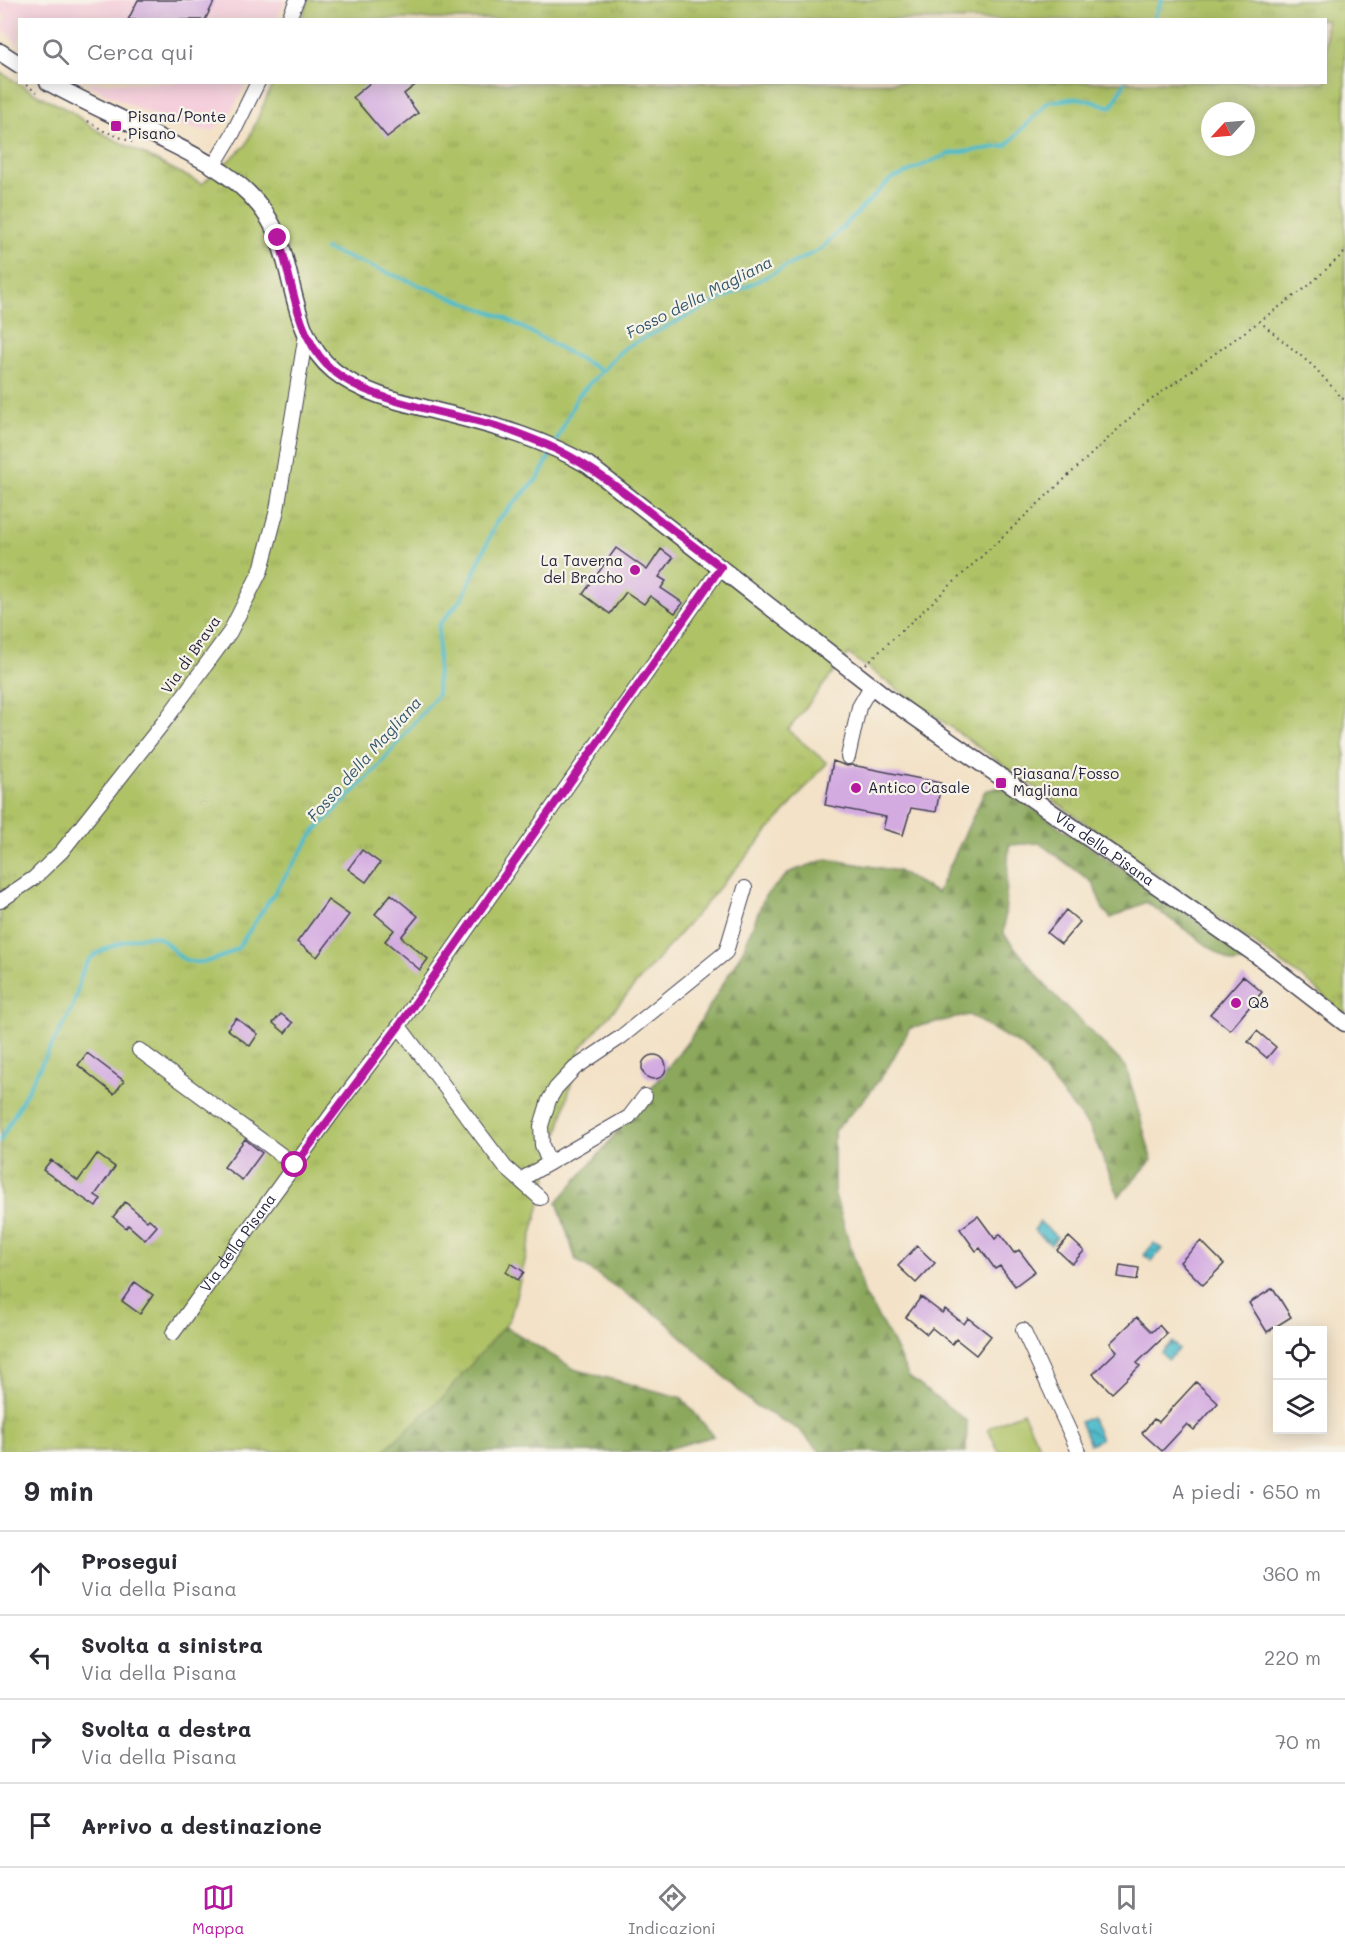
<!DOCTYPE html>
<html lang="it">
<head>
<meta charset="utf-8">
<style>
	:root { --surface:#fff; --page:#f2f2f3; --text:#2b2b33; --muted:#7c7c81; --line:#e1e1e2; --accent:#b5179e }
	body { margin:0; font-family:Mali,sans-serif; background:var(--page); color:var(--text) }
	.controls { position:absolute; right:18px; bottom:18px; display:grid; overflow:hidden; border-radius:0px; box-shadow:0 3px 15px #0003 }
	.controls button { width:54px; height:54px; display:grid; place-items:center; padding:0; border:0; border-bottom:2px solid var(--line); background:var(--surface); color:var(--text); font:30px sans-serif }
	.compass { position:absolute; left:1201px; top:102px; width:54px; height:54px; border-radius:50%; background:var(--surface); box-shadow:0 3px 15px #0003; rotate:244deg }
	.stop { position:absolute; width:18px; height:18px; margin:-14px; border:4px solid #b5179e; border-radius:50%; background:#fff }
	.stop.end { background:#b5179e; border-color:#fff; box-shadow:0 2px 6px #0008 }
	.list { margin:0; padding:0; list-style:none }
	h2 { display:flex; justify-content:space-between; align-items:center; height:78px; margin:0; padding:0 24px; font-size:26px }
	h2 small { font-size:20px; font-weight:400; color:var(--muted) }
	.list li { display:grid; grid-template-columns:39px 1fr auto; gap:18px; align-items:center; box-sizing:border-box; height:84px; padding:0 24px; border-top:2px solid var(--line) }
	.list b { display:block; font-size:22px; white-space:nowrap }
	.list p { margin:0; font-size:20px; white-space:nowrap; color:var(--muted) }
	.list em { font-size:20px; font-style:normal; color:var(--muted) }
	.icon { flex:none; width:33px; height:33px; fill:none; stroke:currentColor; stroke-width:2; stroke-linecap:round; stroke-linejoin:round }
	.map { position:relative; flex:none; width:1345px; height:1452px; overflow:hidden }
	.search { position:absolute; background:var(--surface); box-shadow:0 3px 15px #0003; left:18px; right:18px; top:18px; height:66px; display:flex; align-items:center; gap:15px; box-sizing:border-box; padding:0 21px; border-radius:0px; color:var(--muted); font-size:22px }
	.sheet { height:414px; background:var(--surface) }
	nav { display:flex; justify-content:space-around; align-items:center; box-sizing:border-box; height:84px; border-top:2px solid var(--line); background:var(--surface); font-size:16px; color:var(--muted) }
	nav a { display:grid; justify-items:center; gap:3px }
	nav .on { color:var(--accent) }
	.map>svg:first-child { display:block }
	.built { fill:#f5cfdc }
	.forest { fill:url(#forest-firs); stroke:#56654b; stroke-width:1.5 }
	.park { fill:url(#park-tufts); stroke:#687250; stroke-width:1.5; fill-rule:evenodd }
	.pitch { fill:#afc266; stroke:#687250; stroke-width:1.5 }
	.water { fill:url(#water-waves); stroke:#396f83; stroke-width:1.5 }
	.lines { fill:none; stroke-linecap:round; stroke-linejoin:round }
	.stream { stroke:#50bccb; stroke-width:4 }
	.building { fill:#d3abe1 }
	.minor-casing { stroke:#413f50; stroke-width:16 }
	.major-casing { stroke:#413f50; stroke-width:19 }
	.path { stroke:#413f50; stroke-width:2; stroke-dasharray:1.5 4.5; stroke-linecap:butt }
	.minor { stroke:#fff; stroke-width:14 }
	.major { stroke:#fff; stroke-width:16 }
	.route { stroke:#b5179e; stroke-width:8 }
	.poi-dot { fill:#b5179e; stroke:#f7f3e8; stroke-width:2 }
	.labels { text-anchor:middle; stroke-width:4.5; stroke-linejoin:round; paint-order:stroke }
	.poi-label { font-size:15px; fill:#22223b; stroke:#f7f3e8; text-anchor:start }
	.street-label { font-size:15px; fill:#22223b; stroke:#f7f3e8 }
	.water-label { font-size:16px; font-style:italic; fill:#32586d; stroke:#f7f3e8 }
</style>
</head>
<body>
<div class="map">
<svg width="1345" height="1452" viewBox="0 0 1345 1452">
	<defs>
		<pattern id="forest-firs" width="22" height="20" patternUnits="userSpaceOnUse" patternTransform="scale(1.5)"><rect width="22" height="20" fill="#8ba85b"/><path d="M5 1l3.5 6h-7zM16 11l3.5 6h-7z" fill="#71884c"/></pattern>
		<pattern id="park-tufts" width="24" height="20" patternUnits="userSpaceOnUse" patternTransform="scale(1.5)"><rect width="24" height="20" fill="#afc266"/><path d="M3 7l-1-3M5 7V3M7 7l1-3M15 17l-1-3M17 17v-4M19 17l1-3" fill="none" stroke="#96a659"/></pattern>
		<pattern id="water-waves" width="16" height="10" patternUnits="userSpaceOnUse" patternTransform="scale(1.5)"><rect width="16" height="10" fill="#50bccb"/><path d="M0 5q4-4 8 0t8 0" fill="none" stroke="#4298a6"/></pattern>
	</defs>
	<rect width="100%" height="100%" fill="#f7f3e8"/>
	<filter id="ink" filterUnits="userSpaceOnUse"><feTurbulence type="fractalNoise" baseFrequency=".0167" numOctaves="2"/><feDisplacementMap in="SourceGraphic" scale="12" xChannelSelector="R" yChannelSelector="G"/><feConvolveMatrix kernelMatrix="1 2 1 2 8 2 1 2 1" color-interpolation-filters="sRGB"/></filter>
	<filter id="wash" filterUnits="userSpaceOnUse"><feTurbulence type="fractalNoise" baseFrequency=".008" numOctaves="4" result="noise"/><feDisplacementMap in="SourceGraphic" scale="24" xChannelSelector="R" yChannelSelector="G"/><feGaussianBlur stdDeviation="1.35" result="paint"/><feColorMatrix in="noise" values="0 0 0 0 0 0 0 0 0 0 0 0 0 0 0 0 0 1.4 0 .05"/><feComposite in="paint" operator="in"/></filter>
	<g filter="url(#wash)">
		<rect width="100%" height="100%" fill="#f3e2c7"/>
		<path class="built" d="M0,0H286L276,19L20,20L19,45L2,28L6,16L0,13Z
			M84,83L246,82V83L233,109L213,131L193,129L141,110Z"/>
		<path class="forest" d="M1000,787L1162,895L1250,961L1232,963L1146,902L1111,918L1103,909L1093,883L1039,843L1009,845L1004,934L1050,991L1126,1067L1152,1160L1119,1196L1090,1128L1025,1048L969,1015L910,1028L887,1069L867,1096L834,1131V1192L865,1295L891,1339L909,1377L967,1421L966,1452H820L798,1429L754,1405L663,1319L576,1260L557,1202L600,1153L690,1039L742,952L765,896L790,872L827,859L898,871L937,893L985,791Z
			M493,1319L574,1369L682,1398L714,1436L657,1452H345Z"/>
		<path class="park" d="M309,0H1345V1016L1311,984L848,654L788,730L827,763L580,1049L510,1319L444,1396L382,1452H0V72L33,92L70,111L98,131L202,184L246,145L273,83L1326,82V20L301,19ZM1210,111H1246V147H1210Z"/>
		<path class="pitch" d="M1023,1412L1042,1452H999L988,1428Z"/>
		<path class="water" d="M1040,1222L1057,1237L1051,1245L1034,1230Z
			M1154,1243L1162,1249L1152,1261L1144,1255Z
			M1172,1342L1179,1349L1168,1360L1161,1353Z
			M1091,1417L1101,1439L1090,1444L1080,1422Z"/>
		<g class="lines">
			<path class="stream" d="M1153,20L1162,0
				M325,249L503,317L602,371
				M555,444L577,397L624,348L821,249L890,180L948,154L1006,146L1048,102L1078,98L1112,107L1125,82
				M0,1141C16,1112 32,1082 48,1052C56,1038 65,1023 72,1008C79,993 78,973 89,960C99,949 143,932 157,937C168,941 173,952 182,958C199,968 223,958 238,948L315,831L376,769L437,695L439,625L463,597L497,521L539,477L552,451"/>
		</g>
		<g id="blocks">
			<path class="building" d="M138,0H215L205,20H128Z
				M371,82H419L404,94L418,113L387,137L353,97Z
				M616,548L647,570L661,549L673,558L659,577L666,581L661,588L683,603L675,613L650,596L644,604L626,592L610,614L583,594Z
				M833,761L847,766L852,765L941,783L936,812L911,808L903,835L883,829L886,817L825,805Z
				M362,850L380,863L366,882L348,869Z
				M391,894L418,916L401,937L428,959L420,970L385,941L394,930L375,914Z
				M328,900L349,915L317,957L297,942Z
				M1066,910L1080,922L1061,944L1047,933Z
				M1243,976L1262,992L1230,1030L1210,1014Z
				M281,1014L293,1023L285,1033L273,1023Z
				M236,1018L258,1034L250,1046L227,1029Z
				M1257,1031L1276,1047L1267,1058L1248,1042Z
				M87,1053L124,1081L114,1094L78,1065Z
				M642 1067a12 12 0 1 1 24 0a12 12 0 1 1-24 0Z
				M245,1139L262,1153L242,1180L224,1167Z
				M97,1154L115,1167L95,1195L101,1199L96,1207L43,1170L51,1160L78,1181Z
				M125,1202L147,1221L149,1219L157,1226L145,1240L128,1225L126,1228L113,1217Z
				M978,1216L995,1239L1000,1234L1014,1253L1019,1250L1035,1271L1015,1286L1000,1266L995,1269L980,1248L976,1251L960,1229Z
				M1069,1237L1084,1251L1072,1264L1057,1250Z
				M1201,1241L1224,1264L1203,1285L1180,1262Z
				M917,1246L935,1263L916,1283L898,1266Z
				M511,1263L524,1272L518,1280L506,1272Z
				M1120,1265L1139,1268L1137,1280L1118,1277Z
				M135,1282L153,1295L140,1314L122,1301Z
				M1273,1288L1291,1317L1267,1332L1249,1303Z
				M921,1297L942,1313L945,1309L964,1324L968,1318L991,1336L976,1355L956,1339L952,1344L932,1328L927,1334L906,1317Z
				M1137,1317L1152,1332L1159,1325L1167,1334L1137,1363L1140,1366L1112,1393L1093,1374L1117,1351L1110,1343Z
				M1196,1382L1218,1403L1194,1430L1187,1424L1162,1451L1142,1433L1154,1419L1159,1422Z"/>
		</g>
	</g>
	<g filter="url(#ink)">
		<use href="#blocks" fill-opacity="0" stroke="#413f50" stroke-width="1.5"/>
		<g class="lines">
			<defs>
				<g id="minor">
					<path d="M288,20L297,0"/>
					<path d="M214,165L232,135L258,82"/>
					<path d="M848,757L859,707L871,686"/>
					<path d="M0,901L34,878L62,851L167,718L230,632L261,570L277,510L306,334"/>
					<path d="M399,1026L505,1167L540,1198"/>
					<path d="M139,1050L295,1165"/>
					<path d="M549,1163L542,1145L541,1126L549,1100L556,1088L575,1068L621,1037L726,952L745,888"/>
					<path d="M520,1180L629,1117L645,1096"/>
					<path d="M1023,1330L1079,1452"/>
					<path id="s1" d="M173,1333L339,1104L399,1026L721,567"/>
				</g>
				<g id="major">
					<path d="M0,52L20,65"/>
					<path id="s2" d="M48,82C84,102 121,118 158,137C200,158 243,177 269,219C297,267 288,334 334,371C365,396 410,404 448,414C496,426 545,440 588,465L886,697L1258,956L1345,1023"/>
				</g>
			</defs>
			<use href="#minor" class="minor-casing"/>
			<use href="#major" class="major-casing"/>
			<path class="path" d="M21,82L37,92
				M88,121L104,131L132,142
				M1259,321L1313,366L1345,401
				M866,664L1144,405L1308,286L1345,252"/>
			<use href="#minor" class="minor"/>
			<use href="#major" class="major"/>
		</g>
	</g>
	<g class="lines" filter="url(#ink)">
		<path class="route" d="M278,238C293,279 295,331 326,364C362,402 446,411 496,426C513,431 530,438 547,445C581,460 609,481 638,503C666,525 694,546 721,567L399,1026L295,1165"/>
	</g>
	<g class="poi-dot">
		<rect x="110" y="120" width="12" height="12" rx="3"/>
		<circle cx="635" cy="570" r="6"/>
		<rect x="995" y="777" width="12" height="12" rx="3"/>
		<circle cx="856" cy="788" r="6"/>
		<circle cx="1236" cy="1003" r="6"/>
	</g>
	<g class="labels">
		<g class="poi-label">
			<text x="128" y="122">Pisana/Ponte<tspan x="128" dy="17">Pisano</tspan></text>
			<text x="623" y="566" text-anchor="end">La Taverna<tspan x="623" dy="17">del Bracho</tspan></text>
			<text x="1013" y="779">Piasana/Fosso<tspan x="1013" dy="17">Magliana</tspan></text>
			<text x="868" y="793">Antico Casale</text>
			<text x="1248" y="1008">Q8</text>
		</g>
		<g class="street-label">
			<text transform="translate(191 655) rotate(-55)" y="5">Via di Brava</text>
			<text dy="5" stroke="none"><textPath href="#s2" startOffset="1347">Via della Pisana</textPath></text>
			<text dy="5" stroke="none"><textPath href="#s1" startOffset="111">Via della Pisana</textPath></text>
		</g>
		<g class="water-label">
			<text transform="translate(699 297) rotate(-27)" y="6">Fosso della Magliana</text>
			<text transform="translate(364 759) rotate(-48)" y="6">Fosso della Magliana</text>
		</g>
	</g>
</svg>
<div class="controls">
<button><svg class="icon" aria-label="locate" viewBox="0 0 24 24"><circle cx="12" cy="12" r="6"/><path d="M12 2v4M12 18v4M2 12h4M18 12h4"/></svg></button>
<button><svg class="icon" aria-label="layers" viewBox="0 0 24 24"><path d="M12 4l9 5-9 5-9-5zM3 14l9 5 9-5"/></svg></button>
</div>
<svg class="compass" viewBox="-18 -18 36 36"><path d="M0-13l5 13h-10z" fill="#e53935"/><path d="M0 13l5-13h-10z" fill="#7c7c81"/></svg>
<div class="stop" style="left:295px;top:1165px"></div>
<div class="stop end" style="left:278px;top:238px"></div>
<div class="search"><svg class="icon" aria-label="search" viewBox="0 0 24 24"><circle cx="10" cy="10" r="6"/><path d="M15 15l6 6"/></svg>Cerca qui</div>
</div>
<section class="sheet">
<h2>9 min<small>A piedi · 650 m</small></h2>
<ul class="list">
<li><svg class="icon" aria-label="ahead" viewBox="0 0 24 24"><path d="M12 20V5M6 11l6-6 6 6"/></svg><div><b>Prosegui</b><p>Via della Pisana</p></div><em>360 m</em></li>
<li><svg class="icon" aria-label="left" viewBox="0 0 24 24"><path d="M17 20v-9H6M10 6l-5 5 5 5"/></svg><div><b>Svolta a sinistra</b><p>Via della Pisana</p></div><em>220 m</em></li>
<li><svg class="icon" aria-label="right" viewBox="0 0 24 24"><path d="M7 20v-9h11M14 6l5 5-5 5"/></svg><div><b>Svolta a destra</b><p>Via della Pisana</p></div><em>70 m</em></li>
<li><svg class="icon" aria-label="arrive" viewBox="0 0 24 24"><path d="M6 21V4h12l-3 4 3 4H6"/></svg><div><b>Arrivo a destinazione</b></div></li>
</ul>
</section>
<nav>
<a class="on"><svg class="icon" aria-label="map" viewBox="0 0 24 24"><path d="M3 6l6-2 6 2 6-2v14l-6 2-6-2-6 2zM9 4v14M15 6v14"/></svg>Mappa</a>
<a><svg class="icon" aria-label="directions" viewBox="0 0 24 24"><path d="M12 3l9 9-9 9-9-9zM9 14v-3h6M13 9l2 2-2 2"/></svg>Indicazioni</a>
<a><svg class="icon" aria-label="saved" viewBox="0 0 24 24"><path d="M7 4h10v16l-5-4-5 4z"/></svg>Salvati</a>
</nav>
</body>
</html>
